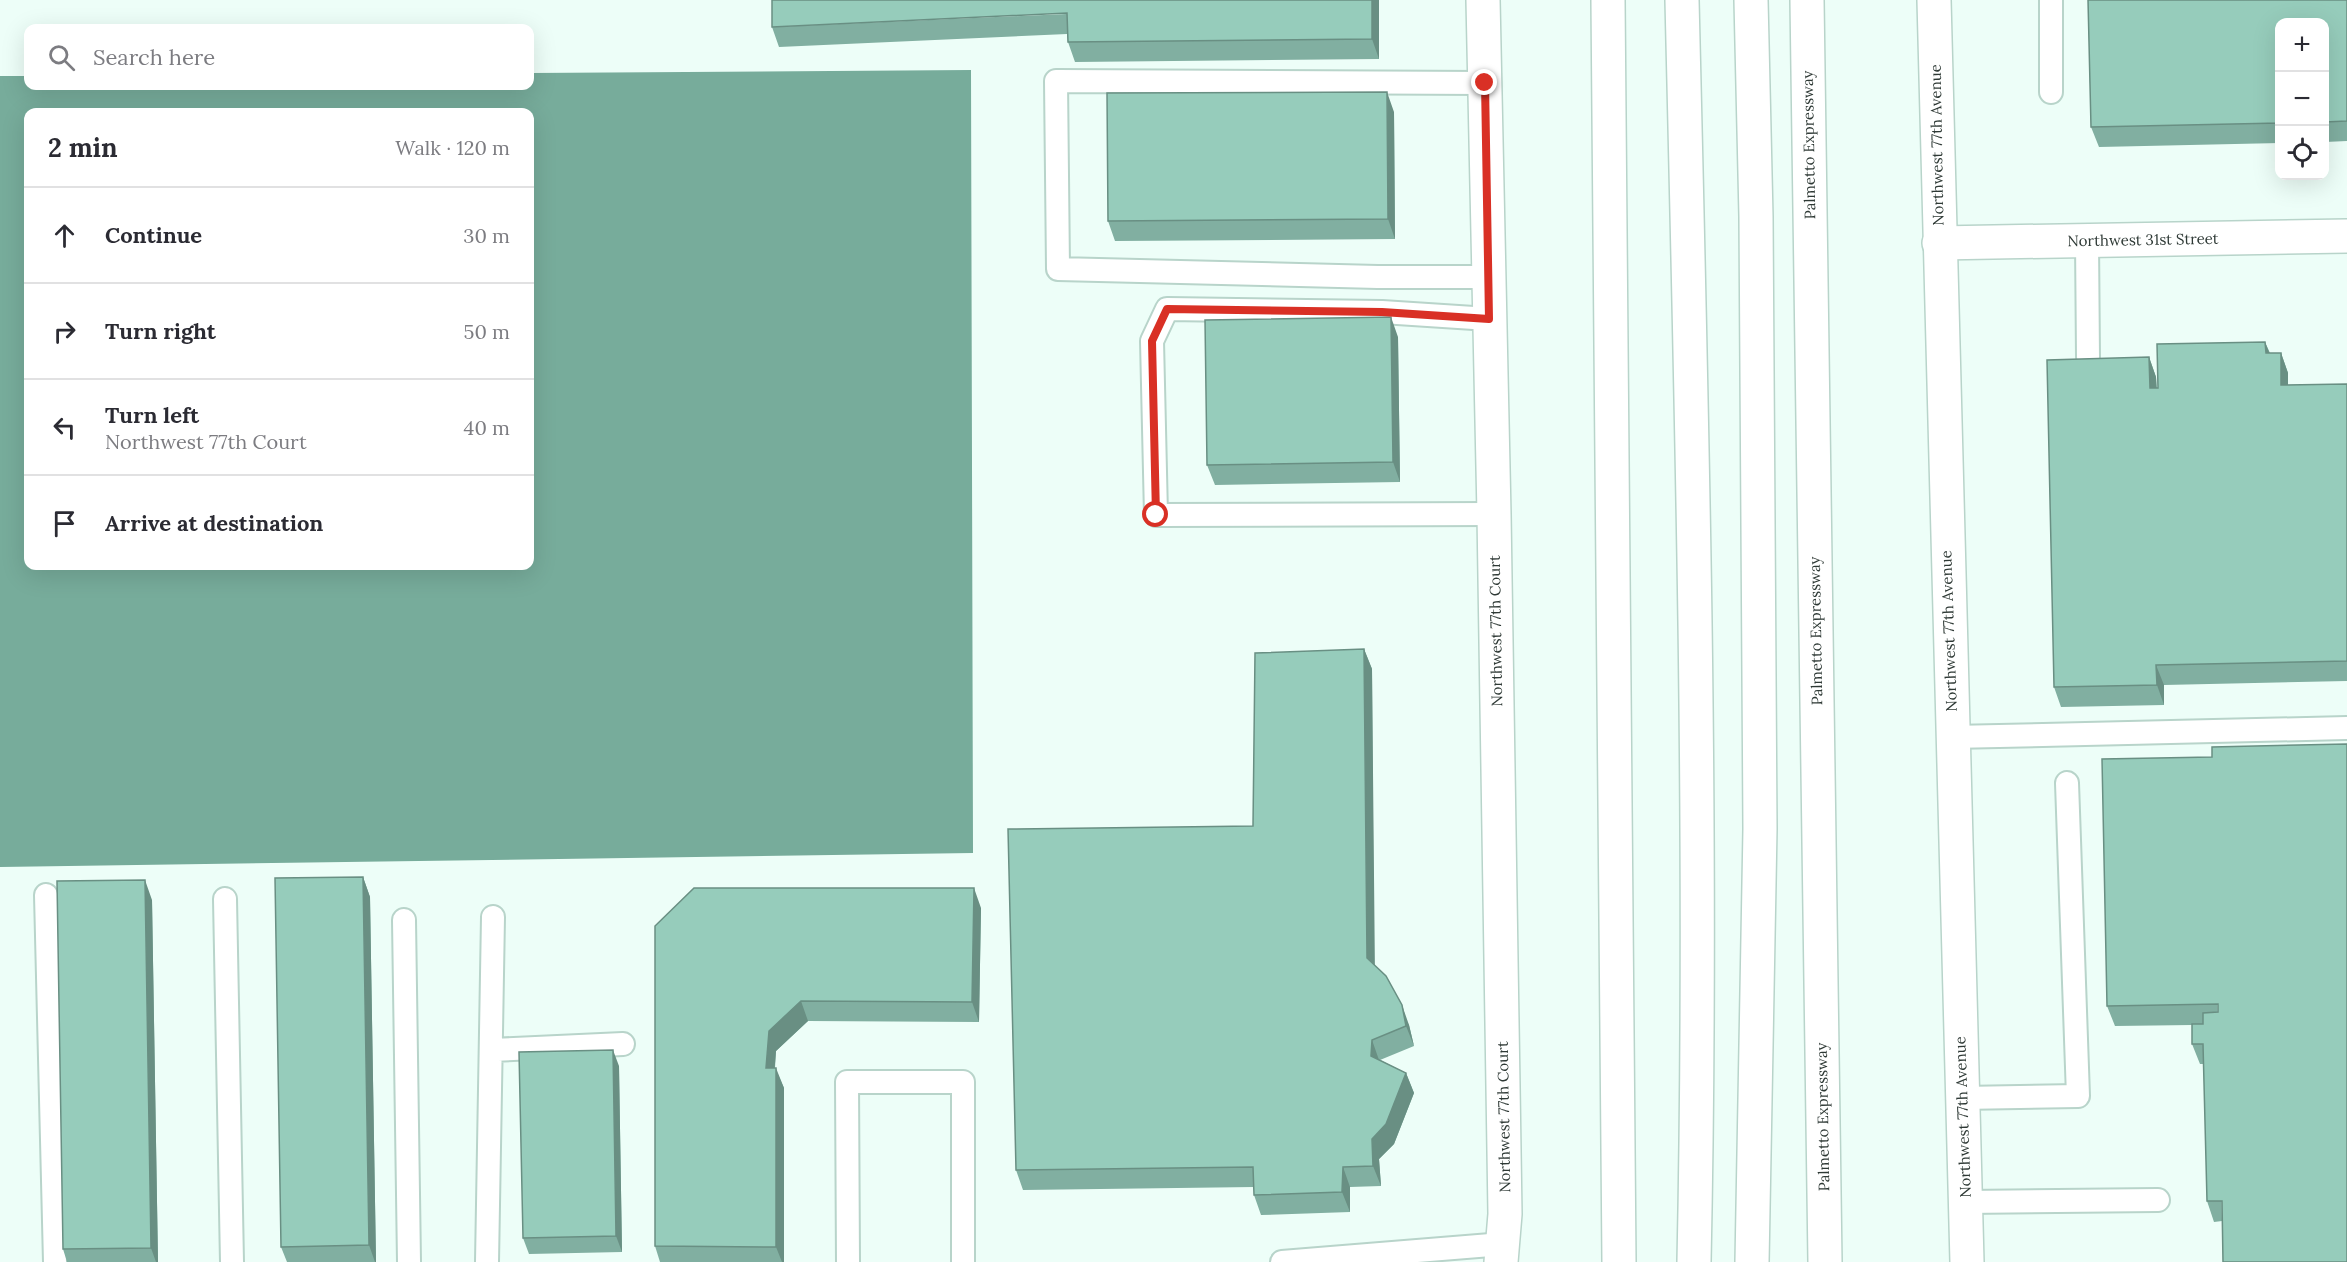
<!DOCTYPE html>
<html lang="en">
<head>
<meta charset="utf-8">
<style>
	:root { --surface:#fff; --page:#f7f7f7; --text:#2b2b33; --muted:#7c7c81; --line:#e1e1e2 }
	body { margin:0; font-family:Lora,serif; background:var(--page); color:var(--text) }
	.controls { position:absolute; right:18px; top:18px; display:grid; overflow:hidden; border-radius:12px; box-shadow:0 6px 24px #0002 }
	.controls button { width:54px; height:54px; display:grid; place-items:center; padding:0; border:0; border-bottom:2px solid var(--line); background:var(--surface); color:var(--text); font:30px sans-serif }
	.stop { position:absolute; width:18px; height:18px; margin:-14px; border:4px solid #d93025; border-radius:50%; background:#fff }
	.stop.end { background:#d93025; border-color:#fff; box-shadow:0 2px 6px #0008 }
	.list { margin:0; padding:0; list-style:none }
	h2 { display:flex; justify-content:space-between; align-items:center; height:78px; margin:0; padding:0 24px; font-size:26px }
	h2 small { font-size:20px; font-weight:400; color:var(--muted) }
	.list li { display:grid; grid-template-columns:39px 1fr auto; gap:18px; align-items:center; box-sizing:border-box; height:96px; padding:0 24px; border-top:2px solid var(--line) }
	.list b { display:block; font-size:22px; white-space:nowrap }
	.list p { margin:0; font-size:20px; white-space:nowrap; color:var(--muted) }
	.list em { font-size:20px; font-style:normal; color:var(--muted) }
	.icon { flex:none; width:33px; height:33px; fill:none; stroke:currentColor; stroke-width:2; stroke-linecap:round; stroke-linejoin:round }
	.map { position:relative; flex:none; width:2347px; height:1262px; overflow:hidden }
	.search { position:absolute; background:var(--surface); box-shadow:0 6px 24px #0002; left:24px; top:24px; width:510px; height:66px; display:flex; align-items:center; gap:15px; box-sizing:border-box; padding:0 21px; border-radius:12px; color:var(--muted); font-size:22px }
	.panel { position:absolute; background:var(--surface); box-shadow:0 6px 24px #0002; left:24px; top:108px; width:510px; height:462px; border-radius:12px }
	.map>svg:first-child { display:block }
	.water { fill:#77ac9b; fill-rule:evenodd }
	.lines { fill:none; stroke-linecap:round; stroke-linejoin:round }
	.lane-casing { stroke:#b8d4ca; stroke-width:26 }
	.street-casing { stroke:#b8d4ca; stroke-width:36 }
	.secondary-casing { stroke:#b8d4ca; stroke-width:36 }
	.highway-casing { stroke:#b8d4ca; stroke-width:36 }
	.lane { stroke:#fff; stroke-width:22 }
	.street { stroke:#fff; stroke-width:33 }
	.secondary { stroke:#fff; stroke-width:33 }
	.highway { stroke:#fff; stroke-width:33 }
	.wall { fill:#81afa1 }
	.shaded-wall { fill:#698f83 }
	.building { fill:#96ccbb; stroke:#698f83; stroke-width:1.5 }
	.route { stroke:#d93025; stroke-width:8 }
	.labels { text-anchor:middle; stroke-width:6; stroke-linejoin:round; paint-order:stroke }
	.street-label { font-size:15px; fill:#2e3935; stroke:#fff }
</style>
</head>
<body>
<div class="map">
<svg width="2347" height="1262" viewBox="0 0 2347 1262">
	<rect width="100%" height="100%" fill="#edfef8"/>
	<path class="water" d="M971,70L973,853L0,867V76H28V86H530V73ZM28,112H530V566H28Z"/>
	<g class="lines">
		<defs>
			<path id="lane" d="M2051,0V92
				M1485,83L1056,81L1058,269L1378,277H1488
				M2087,241L2088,357
				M1489,319L1382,312L1167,309L1152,341L1156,515L1494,514
				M1952,737L2347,728
				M46,895L55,1262
				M225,899L232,1262
				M404,920L409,1262
				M491,1050L623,1044
				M1962,1098L2078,1096L2067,783
				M1965,1202L2158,1200
				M487,1262L493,917
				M848,1262L847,1082H963V1262
				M1282,1262L1503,1244"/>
			<path id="street" d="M1483,0L1494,514L1505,1214L1501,1262
				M1934,0L1967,1262"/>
			<path id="secondary" d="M1939,243L2347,236"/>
			<path id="highway" d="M1608,0L1619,1262
				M1682,0C1692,421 1703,841 1694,1262
				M1751,0L1756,217L1760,829L1752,1262
				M1807,0L1825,1262"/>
		</defs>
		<use href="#lane" class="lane-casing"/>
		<use href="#street" class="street-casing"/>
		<use href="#secondary" class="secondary-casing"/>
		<use href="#highway" class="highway-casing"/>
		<use href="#lane" class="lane"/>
		<use href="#street" class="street"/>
		<use href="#secondary" class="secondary"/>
		<use href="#highway" class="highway"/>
	</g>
	<path class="wall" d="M1379,0V59L1075,62L1068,42L1067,34L779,47L772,27Z
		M2088,0H2347V141L2325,142V22H2280V143L2099,147L2091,127Z
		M1394,112L1395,239L1115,241L1108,221Z
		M1398,337L1400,482L1215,485L1207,465Z
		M2265,342L2270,353H2281L2288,373V385L2347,384V681L2164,685V705L2061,707L2054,687L2149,357L2156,377L2157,388Z
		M1364,649L1372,669L1374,965L1409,1025L1414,1046L1380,1060L1406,1073L1414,1093L1394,1144L1379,1159L1381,1186L1350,1187V1212L1261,1215L1254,1195V1187L1023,1190L1016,1170L1253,826Z
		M2212,757L2222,1221L2214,1222L2207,1201L2204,1064H2200L2192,1044V1025L2115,1026L2107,1006Z
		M363,877L370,897L376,1262H287L281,1247Z
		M152,900L158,1262H67L63,1249Z
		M981,908L979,1022L808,1021L776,1051L775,1068L784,1088V1262H660L655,1246V926Z
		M619,1066L622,1252L529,1254L523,1238Z"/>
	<path class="shaded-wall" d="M1372,0H1379V59L1372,39Z
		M1387,92L1394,112L1395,239L1388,219Z
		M1391,317L1398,337L1400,482L1393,462Z
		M2265,342L2273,362L2266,353Z
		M2281,353L2288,373V405L2281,385Z
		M2149,357L2156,377L2157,408L2150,388Z
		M1364,649L1372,669L1375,978L1367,958Z
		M2156,665L2164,685V705L2157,685Z
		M363,877L370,897L376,1262H375L369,1245Z
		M145,880L152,900L158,1262H156L151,1248Z
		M974,888L981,908L979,1022L972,1002Z
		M801,1001L808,1021L776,1051L773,1088L766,1068L769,1031Z
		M1402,1005L1409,1025L1414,1046L1406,1026Z
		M1372,1040L1379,1060L1371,1056Z
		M613,1050L619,1066L622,1252L616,1236Z
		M776,1068L784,1088V1262H782L776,1247Z
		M1406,1073L1414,1093L1394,1144L1379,1159L1381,1186L1373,1166L1372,1139Z
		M1343,1167L1350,1187V1212L1342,1192Z"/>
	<path class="building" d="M772,0H1372V39L1068,42L1067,13L772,27Z
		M2088,0H2347V121L2325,122V22H2280V123L2091,127Z
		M1387,92L1388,219L1108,221L1107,93Z
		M1391,317L1393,462L1207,465L1205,320Z
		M2265,342L2266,353H2281V385L2347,384V661L2156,665L2157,685L2054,687L2047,360L2149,357L2150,388H2158L2157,344Z
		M1364,649L1367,958L1386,976L1402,1005L1406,1026L1372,1040L1371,1056L1406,1073L1386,1124L1372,1139L1373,1166L1343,1167L1342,1192L1254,1195L1253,1167L1016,1170L1008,829L1253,826L1255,653Z
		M2347,744V1262H2223L2222,1201H2207L2203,1044H2192V1024H2203V1013L2218,1012V1004L2107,1006L2102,759L2212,757V747Z
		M363,877L369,1245L281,1247L275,878Z
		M145,880L151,1248L63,1249L57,881Z
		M694,888H974L972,1002L801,1001L769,1031L766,1068H776V1247L655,1246V926Z
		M613,1050L616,1236L523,1238L519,1052Z"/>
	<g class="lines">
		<path class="route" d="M1156,515L1152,341L1167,309L1382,312L1489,319L1485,83"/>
	</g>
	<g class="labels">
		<g class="street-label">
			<text transform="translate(1809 145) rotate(-91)" y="5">Palmetto Expressway</text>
			<text transform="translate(1937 145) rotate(-91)" y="5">Northwest 77th Avenue</text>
			<text transform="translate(2143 240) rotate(-1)" y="5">Northwest 31st Street</text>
			<text transform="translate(1496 631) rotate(-91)" y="5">Northwest 77th Court</text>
			<text transform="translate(1816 631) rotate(-91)" y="5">Palmetto Expressway</text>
			<text transform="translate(1949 631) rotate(-92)" y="5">Northwest 77th Avenue</text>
			<text transform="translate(1504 1117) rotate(-91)" y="5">Northwest 77th Court</text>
			<text transform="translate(1823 1117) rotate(-91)" y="5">Palmetto Expressway</text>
			<text transform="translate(1963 1117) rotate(-92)" y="5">Northwest 77th Avenue</text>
		</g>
	</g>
</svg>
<div class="controls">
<button>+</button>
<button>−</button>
<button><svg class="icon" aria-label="locate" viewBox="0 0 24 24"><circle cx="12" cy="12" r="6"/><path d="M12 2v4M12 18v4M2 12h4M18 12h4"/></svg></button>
</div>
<div class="stop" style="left:1156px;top:515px"></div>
<div class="stop end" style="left:1485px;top:83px"></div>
<div class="search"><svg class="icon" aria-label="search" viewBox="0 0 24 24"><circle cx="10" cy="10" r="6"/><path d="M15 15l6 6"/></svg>Search here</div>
<section class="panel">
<h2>2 min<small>Walk · 120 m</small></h2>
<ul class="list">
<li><svg class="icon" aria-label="ahead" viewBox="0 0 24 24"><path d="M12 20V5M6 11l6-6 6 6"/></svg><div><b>Continue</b></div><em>30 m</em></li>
<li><svg class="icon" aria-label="right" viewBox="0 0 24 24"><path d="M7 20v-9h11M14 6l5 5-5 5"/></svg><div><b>Turn right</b></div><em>50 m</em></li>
<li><svg class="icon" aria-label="left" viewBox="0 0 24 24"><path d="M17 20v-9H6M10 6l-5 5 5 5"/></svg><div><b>Turn left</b><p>Northwest 77th Court</p></div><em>40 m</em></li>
<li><svg class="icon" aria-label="arrive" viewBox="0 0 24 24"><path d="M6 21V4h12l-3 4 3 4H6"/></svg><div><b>Arrive at destination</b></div></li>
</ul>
</section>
</div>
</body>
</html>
